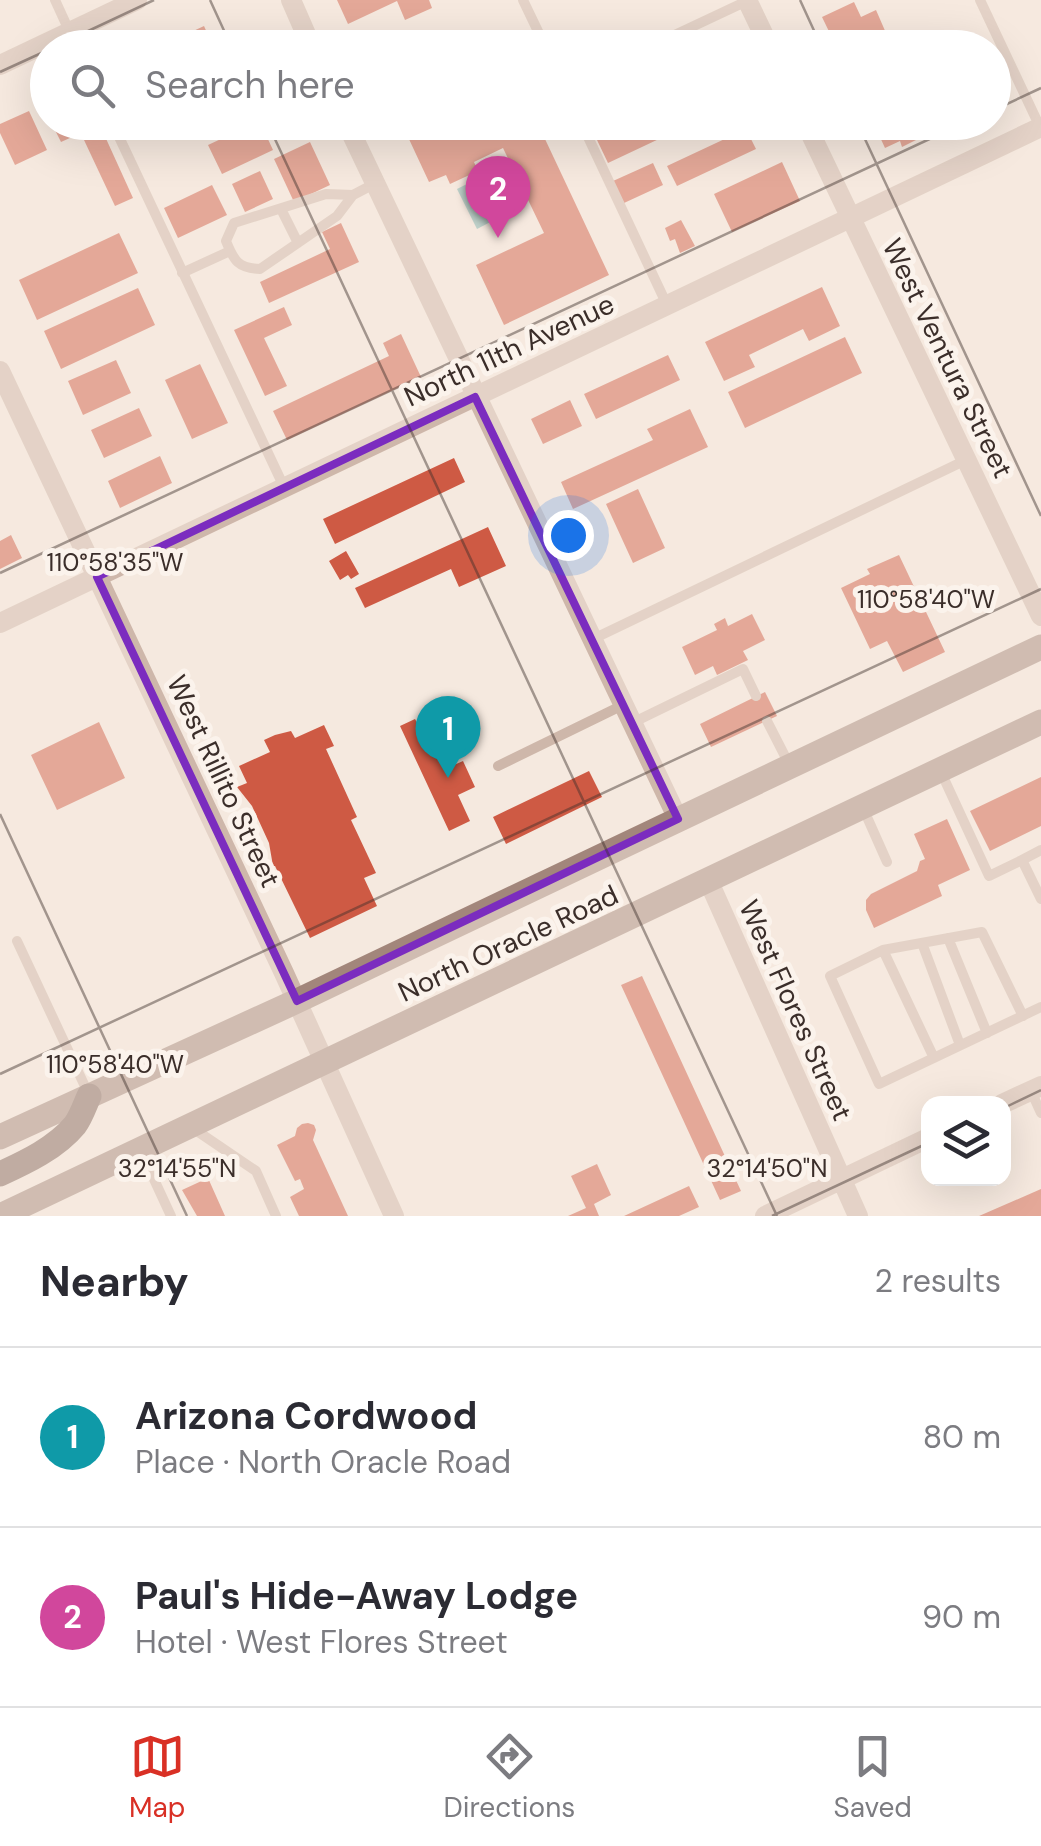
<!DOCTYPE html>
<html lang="en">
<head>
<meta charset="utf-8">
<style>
	:root { --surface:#fff; --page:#f2f2f3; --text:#2b2b33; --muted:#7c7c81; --line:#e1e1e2; --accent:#d93025 }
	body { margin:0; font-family:"DM Sans",sans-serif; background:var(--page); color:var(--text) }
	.controls { position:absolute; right:30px; bottom:30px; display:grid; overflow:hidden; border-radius:20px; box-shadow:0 10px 40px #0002 }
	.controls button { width:90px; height:90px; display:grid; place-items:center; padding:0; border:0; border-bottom:2px solid var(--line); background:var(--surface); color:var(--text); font:50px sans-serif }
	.you { position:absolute; left:568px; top:535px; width:35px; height:35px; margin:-25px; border:8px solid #fff; border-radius:50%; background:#1a73e8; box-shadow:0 0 0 15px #1a73e833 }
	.badge { display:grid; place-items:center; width:65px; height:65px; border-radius:50%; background:var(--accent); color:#fff; font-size:32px; font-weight:700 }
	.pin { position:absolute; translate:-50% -82px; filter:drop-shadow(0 2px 5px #0008) }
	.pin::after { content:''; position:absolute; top:52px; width:35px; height:30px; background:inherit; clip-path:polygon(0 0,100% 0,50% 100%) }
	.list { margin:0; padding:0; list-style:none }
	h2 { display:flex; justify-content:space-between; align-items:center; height:130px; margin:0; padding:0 40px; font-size:42px }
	h2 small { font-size:32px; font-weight:400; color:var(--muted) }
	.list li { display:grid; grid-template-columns:65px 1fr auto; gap:30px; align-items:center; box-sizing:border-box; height:180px; padding:0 40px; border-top:2px solid var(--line) }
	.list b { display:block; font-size:38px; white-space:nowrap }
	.list p { margin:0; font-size:32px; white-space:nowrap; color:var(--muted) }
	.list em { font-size:32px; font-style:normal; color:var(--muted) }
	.icon { flex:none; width:55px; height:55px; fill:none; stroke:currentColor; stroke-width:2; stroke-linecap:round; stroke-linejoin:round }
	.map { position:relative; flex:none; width:1041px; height:1216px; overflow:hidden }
	.search { position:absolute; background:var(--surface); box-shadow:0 10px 40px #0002; left:30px; right:30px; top:30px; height:110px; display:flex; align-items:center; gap:25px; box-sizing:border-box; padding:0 35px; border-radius:55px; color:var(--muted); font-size:38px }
	.sheet { height:490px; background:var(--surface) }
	nav { display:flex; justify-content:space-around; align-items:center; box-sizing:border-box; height:140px; border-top:2px solid var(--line); background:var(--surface); font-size:28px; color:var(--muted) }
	nav a { display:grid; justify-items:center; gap:5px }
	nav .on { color:var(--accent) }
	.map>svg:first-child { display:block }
	.water { fill:#7cb4b2 }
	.building { fill:#ce5a44 }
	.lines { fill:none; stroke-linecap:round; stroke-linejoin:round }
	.service { stroke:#ceb7aa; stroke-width:10 }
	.minor { stroke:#ceb7aa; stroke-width:20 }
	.secondary { stroke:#a2867b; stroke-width:25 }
	.primary { stroke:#7e635a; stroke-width:25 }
	.marked { fill:none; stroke:#7b2cbf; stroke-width:8; stroke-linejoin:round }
	.ticks { fill:none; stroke:#3b2e2a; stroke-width:2.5; stroke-opacity:0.45 }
	.labels { text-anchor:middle; stroke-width:10; stroke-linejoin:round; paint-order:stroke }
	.street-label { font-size:28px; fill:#3b2e2a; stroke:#fbf3ec }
	.ticks-label { font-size:25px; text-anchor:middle; fill:#3b2e2a; stroke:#fbf3ec; stroke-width:10; stroke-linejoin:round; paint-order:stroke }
</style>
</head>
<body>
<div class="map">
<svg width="1041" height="1216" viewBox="0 0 1041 1216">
	<rect width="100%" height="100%" fill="#f5e9df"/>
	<path class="water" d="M479,178L498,218L477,229L457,189Z"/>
	<path class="building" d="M337,0H429L432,8L405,20L397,1L348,24Z
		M854,2L861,17L876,10L886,33L854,48H837L822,17Z
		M204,26L214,48H157Z
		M427,30L435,48H389Z
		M994,65L1008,95L994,102Z
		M29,111L47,150L15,165L0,133V124Z
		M51,122H89L92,128L61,142Z
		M165,122H212V123L171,138Z
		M257,122H260L273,150L222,174L208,145Z
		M401,122H537L609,275L504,325L476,265L544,233L503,148L474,162L478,171L450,184L446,175L429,182Z
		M635,122H695L608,163L597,140Z
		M873,122H952L902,147L900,141L885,148Z
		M746,129L756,149L677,186L667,166Z
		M103,132L133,198L115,206L84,140Z
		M310,142L330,185L294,202L274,159Z
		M782,162L800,201L732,232L714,194Z
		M653,163L663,185L624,203L613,181Z
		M260,171L273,199L245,212L232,184Z
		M212,185L227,215L178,238L164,208Z
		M681,220L695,246L680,253L675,239L670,241L665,228Z
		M341,223L359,262L269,303L260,282L330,249L322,232Z
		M119,233L138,273L37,320L19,280Z
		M822,287L840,326L809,341L803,329L749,355L755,367L724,381L705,342Z
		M138,288L155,325L61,369L44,331Z
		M284,307L292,325L264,338L287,386L265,396L234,330Z
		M401,334L421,377L287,440L273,411L389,356L383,343Z
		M845,337L862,373L745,428L728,392Z
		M668,355L680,380L596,419L584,394Z
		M116,360L131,393L83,415L68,381Z
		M200,364L228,423L192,439L165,380Z
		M570,400L582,426L543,444L531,419Z
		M139,408L152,436L104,458L91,430Z
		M690,409L708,447L573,509L561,482L653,440L647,429Z
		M160,456L172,483L120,508L108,481Z
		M454,458L465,482L335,544L323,519Z
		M638,489L665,548L633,563L606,504Z
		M488,527L506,566L459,587L451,569L365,608L355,588Z
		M11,535L22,558L0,569V541Z
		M346,551L359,574L351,579L348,575L340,580L329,561Z
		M899,555L945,652L903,672L887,641L870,649L841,588L870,574L867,569Z
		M752,614L765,640L743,651L748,660L717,675L713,666L695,675L682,647L717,630L714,624L725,618L728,626Z
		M765,692L777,716L711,747L700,724Z
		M415,719L422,732L426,730L445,769L463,761L475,787L458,795L470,821L449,831L400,726Z
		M99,722L125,778L57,810L31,755Z
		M324,725L334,746L326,749L357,817L351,820L376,873L364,878L377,906L310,938L275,866H273L269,843L252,806L237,787L247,783L239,766L270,752L264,740L275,735L291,731L295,738Z
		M589,771L602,797L506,844L493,817Z
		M1041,777V826L990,851L970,811Z
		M947,819L970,870L938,885L942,896L874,928L866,910V900L871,894L917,871L920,861L925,859L914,834Z
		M642,976L741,1191L720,1200L621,985Z
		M308,1123L314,1125L316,1130L313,1140L348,1216H299L290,1197L304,1189L300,1179L295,1181L277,1145L295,1136L297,1128L302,1124Z
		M597,1164L611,1195L594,1204L599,1216H568L586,1208L571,1176Z
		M208,1178L225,1216H197L182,1190Z
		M689,1186L699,1207L679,1216H624Z
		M1041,1189V1216H979Z"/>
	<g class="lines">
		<path class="service" d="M55,0L77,48
			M523,0L546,48
			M980,0L1040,127
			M647,48L747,1
			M112,122L284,487
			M581,122L667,305
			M353,195L326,194L234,223L226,241C234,261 238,268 260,269L337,216L353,195L374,184
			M281,209L298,243
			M182,273L230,251
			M593,639L966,460
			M767,721L789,764
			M632,723L743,669L756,696
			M498,766L623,705
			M940,770L989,876L1022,860L1041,899
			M863,808L887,862
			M1022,860L1041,850
			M948,938L987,1033
			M17,941L89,1095
			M922,943L960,1045
			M883,950L934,1058
			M1023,1016L982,932L883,950L830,976L879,1084L1041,1007
			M1031,1091L1041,1113
			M194,1129L256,1171L276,1216
			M140,1149L171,1216"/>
		<path class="minor" d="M291,0L312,48
			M747,0L770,48
			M0,65L137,0
			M346,122L678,819
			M805,122L1041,616
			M0,371L284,973L394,1216
			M0,623L1041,127
			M709,882L858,1216
			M1002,1104L1041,1086
			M765,1216L928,1138"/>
		<path class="secondary" d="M0,1137L297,1001L1041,647
			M0,1216L1041,722"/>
		<path class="primary" d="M0,1174C26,1162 56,1148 75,1125C81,1117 85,1105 89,1096"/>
	</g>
	<path d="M0 0H1041V1216H0ZM475,397L678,819L297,1001L97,577Z" fill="#f5e9df" fill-opacity=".55" fill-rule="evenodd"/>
	<path class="marked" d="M475,397L678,819L297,1001L97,577Z"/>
	<path class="ticks" d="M210,0L232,48M800,0L822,48M52,48L154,0M0,72L48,50M994,110L1041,88M267,122L777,1216M857,122L1041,516M0,573L966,122M0,814L187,1216M0,1074L1041,589M1004,1108L1041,1090M772,1216L928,1143"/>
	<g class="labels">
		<g class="street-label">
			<text transform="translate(509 350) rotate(-25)" y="10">North 11th Avenue</text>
			<text transform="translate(948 358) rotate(64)" y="10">West Ventura Street</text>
			<text transform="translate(224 781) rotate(65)" y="10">West Rillito Street</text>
			<text transform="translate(508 943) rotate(-25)" y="10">North Oracle Road</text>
			<text transform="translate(796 1010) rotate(66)" y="10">West Flores Street</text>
		</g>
	</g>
	<g class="ticks-label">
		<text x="115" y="571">110°58'35"W</text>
		<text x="926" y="608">110°58'40"W</text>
		<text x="115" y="1073">110°58'40"W</text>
		<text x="177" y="1177">32°14'55"N</text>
		<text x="767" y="1177">32°14'50"N</text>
	</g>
</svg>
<div class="controls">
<button><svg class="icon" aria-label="layers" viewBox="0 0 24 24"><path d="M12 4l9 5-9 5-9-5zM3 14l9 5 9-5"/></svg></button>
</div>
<div class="you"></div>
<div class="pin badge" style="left:448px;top:778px;background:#0f9aa8">1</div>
<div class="pin badge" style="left:498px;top:238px;background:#d1479c">2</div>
<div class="search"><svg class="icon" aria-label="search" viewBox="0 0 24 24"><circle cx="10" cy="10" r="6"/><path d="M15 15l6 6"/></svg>Search here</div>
</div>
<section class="sheet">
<h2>Nearby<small>2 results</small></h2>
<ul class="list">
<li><span class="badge" style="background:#0f9aa8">1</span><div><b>Arizona Cordwood</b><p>Place · North Oracle Road</p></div><em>80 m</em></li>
<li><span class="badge" style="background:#d1479c">2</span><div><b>Paul's Hide-Away Lodge</b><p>Hotel · West Flores Street</p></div><em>90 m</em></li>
</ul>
</section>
<nav>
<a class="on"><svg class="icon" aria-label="map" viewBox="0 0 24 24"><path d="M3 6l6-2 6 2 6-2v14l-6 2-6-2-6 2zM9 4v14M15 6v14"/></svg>Map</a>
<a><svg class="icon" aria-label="directions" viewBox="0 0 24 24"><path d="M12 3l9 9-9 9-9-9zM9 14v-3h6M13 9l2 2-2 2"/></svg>Directions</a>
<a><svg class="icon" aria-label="saved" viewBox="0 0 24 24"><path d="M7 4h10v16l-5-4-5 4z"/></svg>Saved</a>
</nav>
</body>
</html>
